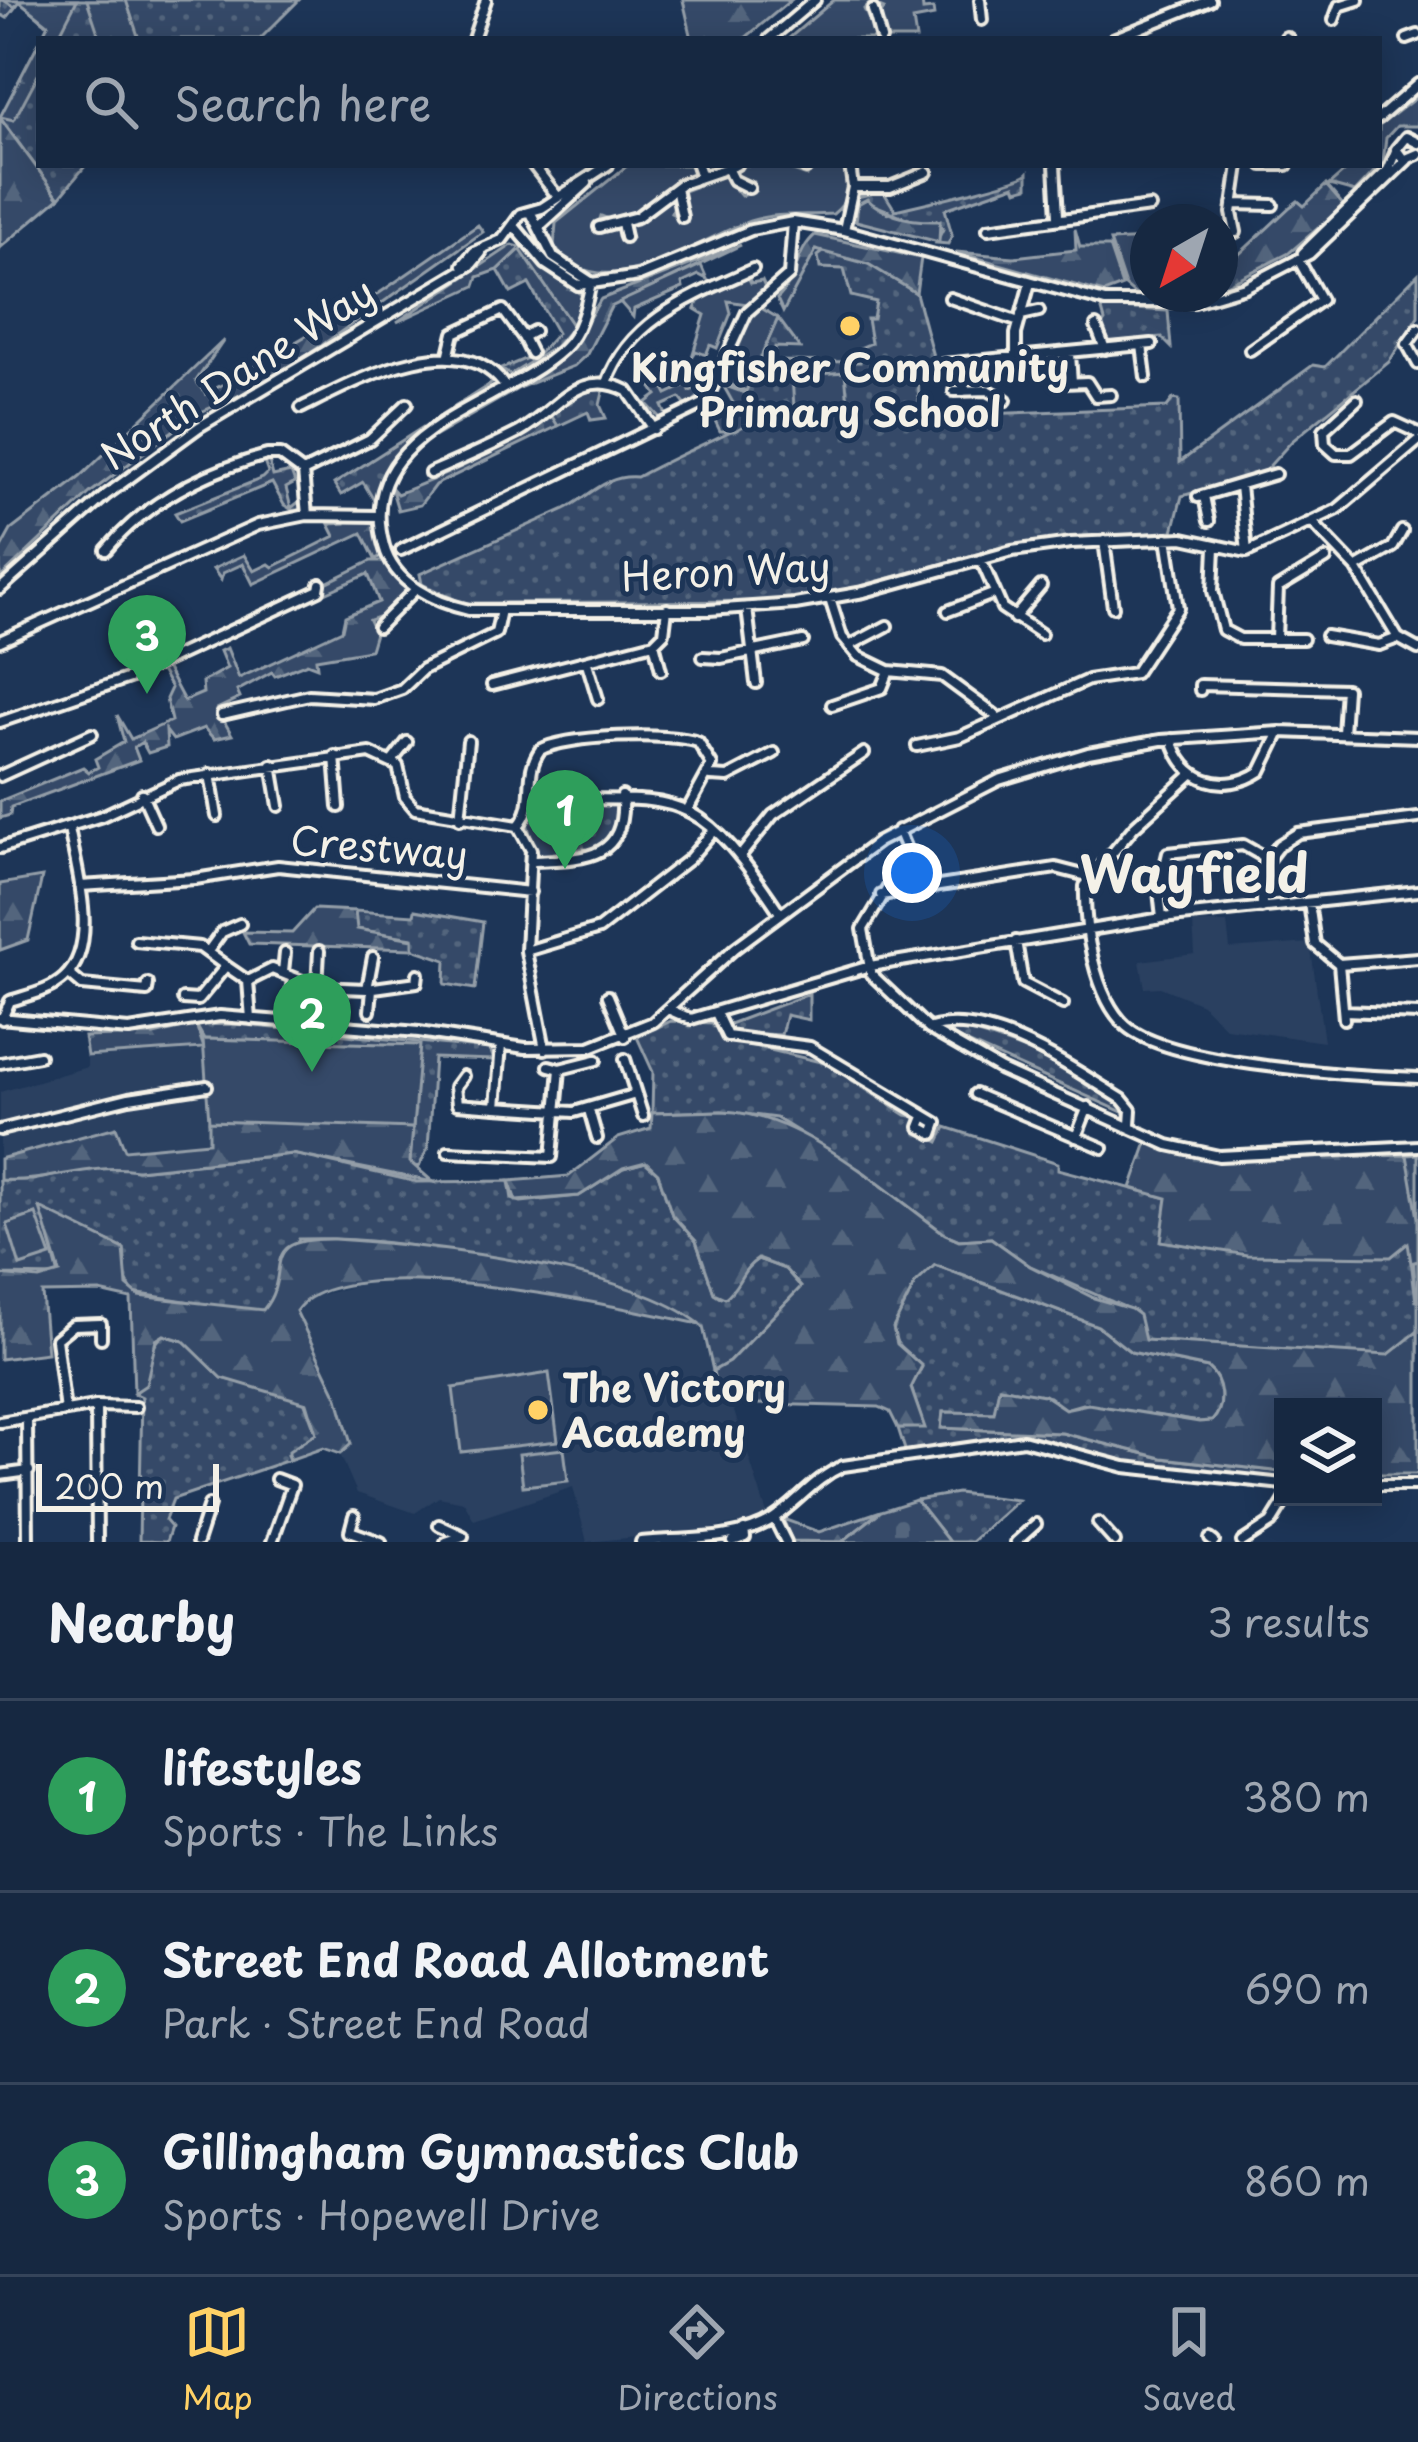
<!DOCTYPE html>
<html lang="en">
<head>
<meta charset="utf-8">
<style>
	:root { --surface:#162841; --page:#1f3048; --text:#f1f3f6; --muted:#9ea6b1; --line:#35445a; --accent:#ffd166 }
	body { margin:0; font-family:"Playpen Sans",sans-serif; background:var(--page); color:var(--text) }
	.controls { position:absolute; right:36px; bottom:36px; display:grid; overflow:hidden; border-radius:0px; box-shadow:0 6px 30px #0003 }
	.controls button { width:108px; height:108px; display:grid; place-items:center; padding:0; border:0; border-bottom:3px solid var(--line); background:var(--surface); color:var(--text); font:60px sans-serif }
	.compass { position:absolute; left:1130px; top:204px; width:108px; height:108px; border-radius:50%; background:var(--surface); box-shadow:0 6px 30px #0003; rotate:219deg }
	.scale { position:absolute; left:36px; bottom:30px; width:183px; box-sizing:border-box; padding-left:12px; border:6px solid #f4f1e8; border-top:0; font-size:33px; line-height:42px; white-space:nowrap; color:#f4f1e8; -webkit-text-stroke:9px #1d3557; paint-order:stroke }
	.you { position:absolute; left:912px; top:873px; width:42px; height:42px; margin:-30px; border:9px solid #fff; border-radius:50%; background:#1a73e8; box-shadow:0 0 0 18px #1a73e833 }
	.badge { display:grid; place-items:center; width:78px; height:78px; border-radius:50%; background:var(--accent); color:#fff; font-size:39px; font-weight:700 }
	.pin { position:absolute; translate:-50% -99px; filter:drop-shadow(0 3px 6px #0008) }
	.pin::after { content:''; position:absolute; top:63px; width:42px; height:36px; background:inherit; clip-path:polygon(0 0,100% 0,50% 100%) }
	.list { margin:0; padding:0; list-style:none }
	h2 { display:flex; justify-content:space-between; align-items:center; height:156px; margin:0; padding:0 48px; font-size:51px }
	h2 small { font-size:39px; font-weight:400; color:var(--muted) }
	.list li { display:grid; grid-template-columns:78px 1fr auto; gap:36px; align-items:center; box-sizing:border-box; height:192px; padding:0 48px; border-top:3px solid var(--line) }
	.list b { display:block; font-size:45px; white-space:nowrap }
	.list p { margin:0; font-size:39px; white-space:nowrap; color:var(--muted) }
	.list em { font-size:39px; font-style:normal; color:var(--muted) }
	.icon { flex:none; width:66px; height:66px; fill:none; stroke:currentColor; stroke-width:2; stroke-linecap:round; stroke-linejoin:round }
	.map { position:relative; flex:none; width:1418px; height:1542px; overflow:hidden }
	.search { position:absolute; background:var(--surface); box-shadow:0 6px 30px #0003; left:36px; right:36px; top:36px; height:132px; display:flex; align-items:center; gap:30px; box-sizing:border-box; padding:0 42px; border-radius:0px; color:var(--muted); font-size:45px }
	.sheet { height:732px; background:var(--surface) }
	nav { display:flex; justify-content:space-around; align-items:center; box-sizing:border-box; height:168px; border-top:3px solid var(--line); background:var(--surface); font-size:33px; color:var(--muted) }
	nav a { display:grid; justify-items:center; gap:6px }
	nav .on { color:var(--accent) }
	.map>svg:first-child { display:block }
	.built { fill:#2a4060 }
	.grass { fill:url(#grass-dots); stroke:#949ea8; stroke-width:3 }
	.forest { fill:url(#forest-firs); stroke:#949ea8; stroke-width:3 }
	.cemetery { fill:url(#cemetery-stones); stroke:#949ea8; stroke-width:3 }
	.garden { fill:#354a67; stroke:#949ea8; stroke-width:3 }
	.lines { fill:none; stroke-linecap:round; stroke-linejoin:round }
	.minor-casing { stroke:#f4f1e8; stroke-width:16 }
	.minor { stroke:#1d3557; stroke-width:8 }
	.poi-dot { fill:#ffd166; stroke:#1d3557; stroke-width:4.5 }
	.labels { text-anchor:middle; stroke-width:10; stroke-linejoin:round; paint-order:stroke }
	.poi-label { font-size:39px; font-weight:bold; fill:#f4f1e8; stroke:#1d3557 }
	.street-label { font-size:39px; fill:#f4f1e8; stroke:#1d3557 }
	.district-label { font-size:51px; font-weight:bold; fill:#f4f1e8; stroke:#1d3557 }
</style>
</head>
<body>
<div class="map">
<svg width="1418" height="1542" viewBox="0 0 1418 1542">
	<defs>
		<pattern id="grass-dots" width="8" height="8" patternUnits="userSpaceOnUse" patternTransform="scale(3)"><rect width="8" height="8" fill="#354a67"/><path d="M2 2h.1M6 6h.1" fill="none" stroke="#53657d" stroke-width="1.8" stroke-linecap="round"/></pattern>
		<pattern id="forest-firs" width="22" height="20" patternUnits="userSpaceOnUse" patternTransform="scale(3)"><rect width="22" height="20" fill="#354a67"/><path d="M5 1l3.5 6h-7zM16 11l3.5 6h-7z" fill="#53657d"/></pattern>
		<pattern id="cemetery-stones" width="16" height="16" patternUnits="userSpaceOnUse" patternTransform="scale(3)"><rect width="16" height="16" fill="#354a67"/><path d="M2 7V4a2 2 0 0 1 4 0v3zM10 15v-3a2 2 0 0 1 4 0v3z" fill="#53657d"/></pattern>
	</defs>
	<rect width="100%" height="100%" fill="#1d3557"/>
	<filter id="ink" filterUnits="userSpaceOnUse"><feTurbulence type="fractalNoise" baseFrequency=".00833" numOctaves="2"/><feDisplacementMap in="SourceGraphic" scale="24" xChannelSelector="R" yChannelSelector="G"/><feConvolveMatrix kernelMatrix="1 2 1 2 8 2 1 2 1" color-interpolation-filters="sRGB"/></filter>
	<g filter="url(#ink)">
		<path class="built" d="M815,235L921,258L916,293L934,360L918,361L919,406L745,393L782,312L777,299L794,280L801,252Z
			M1193,923H1227L1230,949L1310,943L1324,1042L1226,1028L1202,1004L1160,987L1145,988L1140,961L1195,954Z
			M204,1048L210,1142L124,1151L116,1128L0,1159V1092L87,1067V1056Z
			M379,1279L516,1290L700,1324L719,1403L732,1405L768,1517L706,1530L587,1542L573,1487L474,1520L464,1502L439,1497L415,1513L357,1493L340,1454L345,1451L334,1391L296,1311L313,1297Z"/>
		<path class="grass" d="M0,0H299L260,39H41L48,25L20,1L7,18L0,14Z
			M39,42V165H86L59,198L0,118Z
			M1028,173V187L1017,190L1015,185L945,209L952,235L948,244L936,243L943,229L937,220L916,222L872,204L854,220L857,197L883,191L895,210C920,204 1020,182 1028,173Z
			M521,249L573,326L555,347L510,375L501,369L539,353L557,333L529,284L511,293L498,270Z
			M826,250L869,264L916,293L934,360L918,361L919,406L932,416L1167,407L1173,399L1179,400L1180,462L1313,365L1325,367L1418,274V316L1389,362L1292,441L1264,472L1182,496L1173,531L1002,547L846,590L784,601L463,603L422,584L420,574L565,509C588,497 607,474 637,477C677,455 719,438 755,419L745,393L778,318L800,348L775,347L774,361L860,362V348L871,343L867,319H873L876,302L851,296L844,269L820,268L818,256Z
			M1101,307L1168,311L1171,347L1161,337L1110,342L1101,327L1105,321Z
			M492,383C447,423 387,431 375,502L363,482L341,495L334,484Z
			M605,384L600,405L606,418L591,420L588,412L558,426L552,422L550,410L587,387Z
			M269,461L273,476L291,472L295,483L286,488L291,508L304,498L301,509L294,511L284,505L272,483L180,521L175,513L263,478L268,473L264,462Z
			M535,803H620L615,837L589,854L584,848L536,856L527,823Z
			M415,910L483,922L475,989L445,984L446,960L413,949V938L356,929L355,911L414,915Z
			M809,994V1020L786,1015L781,1035L728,1032L724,1026Z
			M671,1021L713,1023L724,1039L825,1063L906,1115L918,1117L916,1130L939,1142L946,1127L1058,1163V1169L1167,1198L1162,1241L1409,1242L1416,1302L1407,1155L1418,1154V1358L1144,1340L1136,1312L1030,1266L991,1238L959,1240L945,1234L865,1173L776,1118L722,1111L652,1113L653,1072L637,1037Z
			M234,1024L490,1049L494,1060L434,1058L428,1148L418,1169L410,1162L419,1046L204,1039L196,1025Z
			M948,1028C989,1032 1107,1077 1127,1114L943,1032Z
			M293,1154L417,1182L509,1181L512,1199L521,1202L579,1196L623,1168L645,1162L658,1173L672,1215L696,1241L714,1293L720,1297C736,1286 741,1270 758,1259L785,1269L802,1286L729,1362L713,1371L703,1327L684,1313C560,1279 430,1234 299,1239L267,1308L257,1312L133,1293L126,1280L124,1249L42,1210L59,1276L0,1275V1180H33L115,1163L137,1170Z
			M935,1265L1098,1326L1131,1352L1208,1368C1223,1380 1226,1407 1212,1421L1199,1422L1082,1404L1065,1409L1049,1397L1000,1387L994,1413L943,1412L942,1428L1062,1433L1162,1458L1283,1472V1481L1126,1465L1022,1437L906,1453L898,1428L924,1427L911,1387L922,1367C914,1357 900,1351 895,1339C887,1317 917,1274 935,1265Z
			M164,1335L184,1341L222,1378L303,1398L316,1433L287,1455L289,1460L173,1499L165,1520L171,1527L166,1542L139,1541L142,1397L134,1393C156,1378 143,1350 164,1335Z
			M957,1493L1018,1500L971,1542H949L916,1500Z"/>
		<path class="forest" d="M3,0H77L57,39H41L48,24L19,1L15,7Z
			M87,0H126L139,39H100Z
			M683,0H791L744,39H692Z
			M39,42V73L14,120L0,117Z
			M1418,96V126H1397L1386,138L1383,162L1355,192L1329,185L1352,165H1379V126Z
			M0,118L59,198L0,248Z
			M1326,185L1344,206L1289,253L1220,288V272L1290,207L1298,201L1304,206Z
			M867,199C887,218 913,222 940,221L939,242L856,221L858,204Z
			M478,225L483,232L305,357L249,391L194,415L90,493L0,578V550L11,530L80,477L224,340L196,381L206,394L378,294Z
			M1075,229L1080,247H1109L1122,286L1104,293L956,252L1014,257L1076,250Z
			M815,235L921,258L916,293L868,264L816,250L783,312L777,299C798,279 795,252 815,235Z
			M1148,239V294H1194L1138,297L1125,286L1110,241Z
			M512,245L525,248L542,268L582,295L573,326L520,249L498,270L478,277L475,286L397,322Z
			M741,245L611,307L587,354L574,366L521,387L432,438L569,350L601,299Z
			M549,412L558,426L435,485L420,505L398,510L391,487L397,494C446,475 510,448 549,412Z
			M345,518L376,523L384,555L375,559L362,533L253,584L243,564L223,573L221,580L213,569L244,555L254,571L269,564L273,567L335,536L329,524L345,523Z
			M371,561H386L409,588L389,613L369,620L375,633L370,650L316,659L317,667L307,663L275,676L272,672L237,691L240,698L217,709L232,735L214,739L204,728L173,740L166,731L167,747L148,753L142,742L134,747L139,760L11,807L10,815L0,818V801L83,767L89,772L98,767L95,759L124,742L117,715L131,739L171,721L166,699L171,688L160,669L166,667L184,701L203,693L202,682L227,668L220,651L227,648L239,678L342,630L345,616L379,602L368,574L325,593L322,585Z
			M42,877L28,940L0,950V884Z
			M314,909L355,911L357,929L413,939V949L249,944L243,932L292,933Z
			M196,1025L204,1048L87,1056L84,1037L154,1035Z
			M722,1111C803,1114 880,1187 945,1234L959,1240L991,1238L1030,1266L1094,1298L1131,1309L1139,1315L1145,1340L1388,1355L1418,1331V1474H1373V1407H1283V1472L1162,1458L1062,1433L941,1428L943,1412L994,1413L999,1387L1044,1395L1065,1409L1088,1404L1199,1422L1212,1421C1226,1407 1223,1380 1208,1368L1131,1352L1098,1326L935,1265L915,1284L893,1328L897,1344L922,1366L911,1388L925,1428H898L890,1412L879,1407L719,1403L713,1371L729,1362L801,1287L785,1269L758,1259C741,1269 740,1287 725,1298L714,1293L696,1241L672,1215L658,1173L646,1162L623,1168L579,1196L516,1201L509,1181L569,1176L618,1138L651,1128L652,1113Z
			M289,1120L413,1128L410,1162L433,1182L292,1154L137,1170C85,1163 52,1183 0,1180V1159L116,1127L125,1150L209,1142V1121Z
			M1148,1140L1194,1157L1239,1160L1407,1155L1418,1218V1261L1411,1263L1408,1243L1391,1257L1247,1255L1161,1241L1167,1198L1131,1188Z
			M40,1208L124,1249L127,1286L139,1296L263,1310C295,1271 253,1238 334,1239C428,1245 628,1267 700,1324C626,1309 343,1243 296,1311L338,1398L351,1444L340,1454L323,1448L289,1460V1451L316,1433L307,1403L222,1378L184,1341L164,1335L156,1340L146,1385L134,1393L131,1299L100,1292L42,1293L47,1353L0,1359V1275L39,1279L60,1273Z
			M881,1511L842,1542L792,1541L783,1519L819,1532Z"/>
		<path class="cemetery" d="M916,1500L949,1542H792H842L881,1511Z"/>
		<path class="garden" d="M834,0H922L923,10L933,9L934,16L913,20L916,39H886L880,17L884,9L870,3L864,9L878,39H788Z
			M628,165H692L695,171L634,214L614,221L601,216L596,231L619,229L623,243L632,238L628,226L671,197L677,201L671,213L687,221L681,192L724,176L741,196L755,191L754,182L734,175L744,165H793V171L807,176L809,165H845C848,185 851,201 833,214C804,216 778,212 750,221C696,240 600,312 554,246L556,223Z
			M701,265L707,279L699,275L682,283L683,288L634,309L633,317L620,302Z
			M747,275L751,283L762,281L766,290L747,304L728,301L731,313L717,348L710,345L706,355L696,351L692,357L705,315L695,309L700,298Z
			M761,308L778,318L746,391L724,382L750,319Z
			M692,365L698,370L687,376L690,391L704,385L709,388L687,407L680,398L662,406L667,417L662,420L646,403L657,395L644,376L655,371L667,394L682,387L675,373Z
			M845,372L848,404L794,408L792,376Z
			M723,385L745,393L755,419L735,431H720L708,406L715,400L725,415L737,410Z
			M203,1039L420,1045L413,1128L209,1121Z
			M36,1214L51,1256L20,1266L7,1224Z
			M549,1373L558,1441L461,1452L453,1388Z
			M564,1449L568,1481L523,1486L519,1454Z"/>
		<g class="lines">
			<defs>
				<path id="minor" d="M980,0L982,20
					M873,10L881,39
					M1334,20L1339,6L1358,0
					M1286,37L1289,39
					M473,39L486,0
					M769,39L815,0
					M1113,39L1210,0
					M1407,39L1418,35
					M1379,118L1418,84
					M1418,143L1406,137L1396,149L1404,160L1418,154
					M533,165L558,197
					M697,165L701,177
					M804,165L806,168
					M1055,165L1058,216
					M1263,165H1287
					M728,170L733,180L749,188
					M853,187H890L927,172
					M676,188L682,217
					M1233,204L1273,205
					M531,213L553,257L591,282
					M622,223L625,237
					M541,225L587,183
					M515,227L546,264L578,285L639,276L751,230L793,222L844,230L1105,302H1194L1245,287L1309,254L1407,160
					M599,227L637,217L681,184L736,165
					M988,229L1150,207
					M844,230L853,187L850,165
					M1229,234L1236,232L1232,213L1239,165
					M1303,253L1388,170L1396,151
					M463,265L474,252L502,240L521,214L542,208L608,165
					M591,282C586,306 581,332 563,349C500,408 352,429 384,546C394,584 434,602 469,610H709L795,604L864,592L1012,551L1071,543L1183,538L1247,552L1338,509L1418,441
					M950,298L1019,322
					M1021,315L1039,311
					M1096,326L1105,349
					M1418,329L1407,344L1418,364
					M523,337L531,353
					M1142,345L1146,377
					M1250,350L1321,300L1298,259
					M1070,354L1072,382
					M448,358L454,333L503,310L523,337L534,331
					M1016,358V334L1030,283
					M943,364L1152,344
					M962,364L964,391
					M607,383C630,318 696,295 753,269
					M1064,383L1087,382L1096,396L1111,395
					M954,391L988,390L1006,400
					M1357,400L1324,430L1325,444L1336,454H1351L1394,422L1418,433
					M301,408C354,382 459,323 504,385
					M303,472L370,439L407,404
					M430,473C460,460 490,447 519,432C556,412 579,365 628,391L654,429
					M1240,486L1247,552
					M1204,496L1209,521
					M1198,497L1275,474
					M1313,523L1356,568L1398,638L1418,649
					M1104,541L1113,607
					M1215,547L1213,591L1223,630L1240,639H1303
					M106,550C148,500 204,472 267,455H280L303,472L307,515
					M401,550L705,403L747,312L789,275L793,222
					M981,560L1002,608L1041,634
					M1356,568L1393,547L1402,531
					M0,589L106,495L199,427L471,265L481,253
					M830,599L842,637L858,656L889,671L942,676L995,715
					M747,608L756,683
					M948,611L993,594
					M1014,618L1041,586
					M378,627L416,589
					M1326,636L1379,645L1398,638
					M1276,638L1278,588L1326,559
					M0,641L258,525L307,515L379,516
					M654,643L661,670
					M849,646L887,626
					M703,657L721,658L803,641
					M587,663L598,699
					M492,685L654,643L664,633L667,609
					M1200,690V685L1346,689L1343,733
					M832,705L882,688L889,671
					M222,715L309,695L374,699L402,689L423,669L496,633L501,610
					M0,722L129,678L319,590L320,584
					M1172,739C1183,782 1225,795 1261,771L1280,732
					M917,746L960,737L1088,680L1135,673L1178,608L1167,538
					M335,756L339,807
					M393,760L407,742
					M272,765L279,806
					M210,774L217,816
					M1192,774L1134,827L1085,886C1084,927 1094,997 1126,1026C1170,1065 1357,1076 1418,1078
					M0,776L92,734
					M711,776L728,777L774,753
					M142,794L156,825
					M531,799C678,802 691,779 780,913
					M460,819L468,741
					M518,826L531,850L526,951L545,1049
					M898,830L908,854L863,929L871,974L929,1029L1001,1070L1168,1145L1219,1156L1418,1146
					M0,848L102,816L179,780L370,753L398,766L405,797L415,809L518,826C539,803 522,775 540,750C565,735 671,732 698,742L712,765L688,809
					M741,855L773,815L864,753
					M532,861C584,859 626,861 622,796
					M80,886L195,879L278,866L530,892
					M881,895L1056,868L1091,877
					M1309,903L1315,944L1339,964L1344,1019
					M1262,908V867L1279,845L1298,833L1418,818
					M1162,918L1159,891L1168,853L1243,845L1266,858
					M136,941L200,947L226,966
					M1016,941L1023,983L1063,1004
					M209,950L222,932L240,924
					M526,951L599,929L689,859L714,830
					M373,957L367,989L417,982L418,974
					M1339,964L1418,958
					M283,972L285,953
					M69,974L82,985L147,991L148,984
					M293,978L291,995L303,996
					M248,981L272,969L317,987L367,989
					M317,987L319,951
					M608,996L625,1037
					M183,999L198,1000L226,966L248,981L251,1019
					M668,1009L691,1019L870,966L1162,918L1418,891
					M370,1011L372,989
					M1344,1011L1418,1014
					M717,1015L727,1036L810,1047L937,1123L933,1134L920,1127L924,1117
					M0,1018L129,1030L220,1016L419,1032L525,1048L590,1047L653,1022L735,948L878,842L999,780L1088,753L1161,740L1280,732L1418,737
					M2,1019L10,1001C28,995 50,991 64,978C101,945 76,869 69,828
					M931,1028C991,1010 1073,1069 1122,1099L1131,1110L1130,1125
					M501,1045L496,1107L574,1112L636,1094L625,1059
					M0,1063L39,1056
					M560,1069L596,1060
					M463,1076L455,1087L457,1104L496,1107
					M636,1094L643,1116
					M975,1094L1103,1148
					M589,1110L597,1138
					M0,1130L129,1098L207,1086
					M1076,1137L1088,1107
					M448,1152L552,1157L560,1069L549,1066
					M96,1406L97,1542
					M65,1411L56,1339L73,1325L101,1324V1338
					M27,1418L28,1542
					M0,1422L96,1406L136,1407
					M0,1475L29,1471
					M1373,1485H1418
					M354,1516L350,1531L381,1542
					M774,1518L786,1542
					M1098,1523L1115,1542
					M439,1525L463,1536L446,1542
					M1210,1539L1214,1542
					M197,1542L209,1505
					M272,1542L292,1485L276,1479
					M641,1542C683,1538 738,1542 774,1518C799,1501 815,1478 843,1466L1023,1440L1125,1467L1283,1484
					M733,1542L745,1538L744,1530
					M1016,1542L1036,1524
					M1242,1542L1271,1523L1287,1497"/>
			</defs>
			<use href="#minor" class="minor-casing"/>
			<use href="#minor" class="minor"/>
		</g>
	</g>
	<g class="poi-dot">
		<circle cx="850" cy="326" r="12"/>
		<circle cx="538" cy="1410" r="12"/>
	</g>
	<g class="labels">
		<g class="poi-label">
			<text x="850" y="382">Kingfisher Community<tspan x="850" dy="45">Primary School</tspan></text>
			<text x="562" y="1402" text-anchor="start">The Victory<tspan x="562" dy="45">Academy</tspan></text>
		</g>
		<g class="street-label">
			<text transform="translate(238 374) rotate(-33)" y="14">North Dane Way</text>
			<text transform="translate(726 572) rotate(-3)" y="14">Heron Way</text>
			<text transform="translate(379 848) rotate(5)" y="14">Crestway</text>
		</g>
		<g class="district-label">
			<text x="1194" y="893">Wayfield</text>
		</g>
	</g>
</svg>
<div class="controls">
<button><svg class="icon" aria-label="layers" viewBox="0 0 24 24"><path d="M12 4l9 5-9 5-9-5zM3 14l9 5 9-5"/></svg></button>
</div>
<svg class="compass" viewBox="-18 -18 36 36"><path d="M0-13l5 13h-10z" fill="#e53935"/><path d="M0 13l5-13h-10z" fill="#9ea6b1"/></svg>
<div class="scale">200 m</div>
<div class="you"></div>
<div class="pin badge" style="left:565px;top:869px;background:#2e9e5b">1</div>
<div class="pin badge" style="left:312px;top:1072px;background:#2e9e5b">2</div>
<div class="pin badge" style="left:147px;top:694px;background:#2e9e5b">3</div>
<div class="search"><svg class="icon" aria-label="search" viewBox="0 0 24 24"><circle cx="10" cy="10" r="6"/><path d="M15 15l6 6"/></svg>Search here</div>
</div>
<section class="sheet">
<h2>Nearby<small>3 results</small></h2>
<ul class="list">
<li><span class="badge" style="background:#2e9e5b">1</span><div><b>lifestyles</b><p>Sports · The Links</p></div><em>380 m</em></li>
<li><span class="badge" style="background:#2e9e5b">2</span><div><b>Street End Road Allotment</b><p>Park · Street End Road</p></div><em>690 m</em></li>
<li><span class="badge" style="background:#2e9e5b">3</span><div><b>Gillingham Gymnastics Club</b><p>Sports · Hopewell Drive</p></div><em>860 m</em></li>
</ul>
</section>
<nav>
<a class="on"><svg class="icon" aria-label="map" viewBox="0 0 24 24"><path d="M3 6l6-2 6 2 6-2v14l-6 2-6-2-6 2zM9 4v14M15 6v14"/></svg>Map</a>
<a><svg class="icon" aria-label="directions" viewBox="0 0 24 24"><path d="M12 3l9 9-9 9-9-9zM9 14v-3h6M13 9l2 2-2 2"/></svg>Directions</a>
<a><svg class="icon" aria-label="saved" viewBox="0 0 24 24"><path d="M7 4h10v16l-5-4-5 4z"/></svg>Saved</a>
</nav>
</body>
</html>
